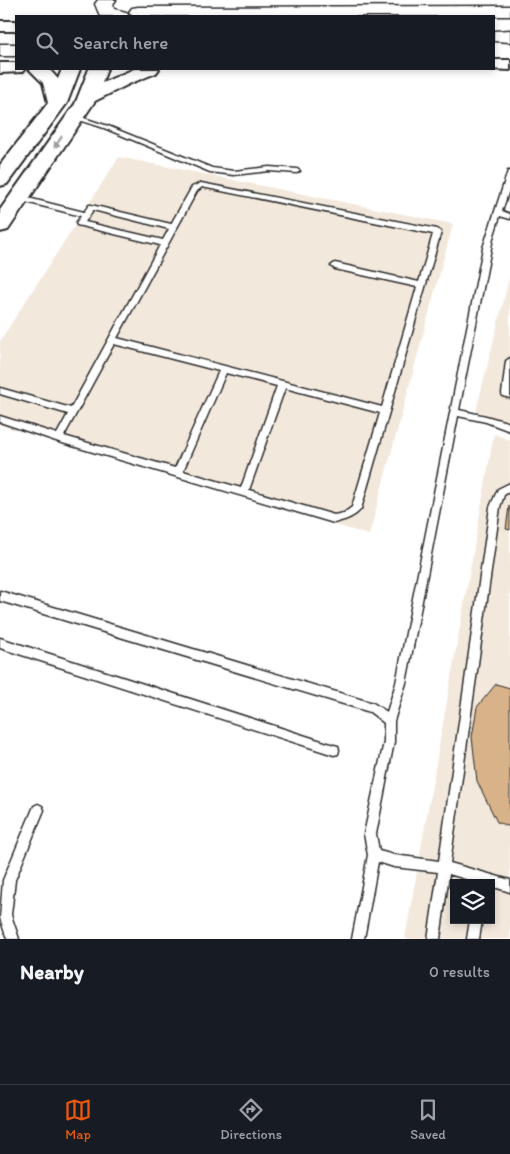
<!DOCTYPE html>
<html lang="en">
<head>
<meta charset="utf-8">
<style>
	:root { --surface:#171b24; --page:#20242c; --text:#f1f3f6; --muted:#9ea1a6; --line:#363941; --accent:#ea580c }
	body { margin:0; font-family:Itim,sans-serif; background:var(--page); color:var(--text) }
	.controls { position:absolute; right:15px; bottom:15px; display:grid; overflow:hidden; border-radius:0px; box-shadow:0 2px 8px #0003 }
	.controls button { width:45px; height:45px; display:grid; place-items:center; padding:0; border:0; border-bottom:1px solid var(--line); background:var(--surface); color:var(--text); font:25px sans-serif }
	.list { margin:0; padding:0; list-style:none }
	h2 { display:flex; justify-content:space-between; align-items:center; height:65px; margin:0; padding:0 20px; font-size:21px }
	h2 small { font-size:16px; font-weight:400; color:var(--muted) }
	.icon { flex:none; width:28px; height:28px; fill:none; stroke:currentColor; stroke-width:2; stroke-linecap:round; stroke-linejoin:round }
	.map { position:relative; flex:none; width:510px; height:939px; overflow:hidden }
	.search { position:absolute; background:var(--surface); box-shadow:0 2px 8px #0003; left:15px; right:15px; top:15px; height:55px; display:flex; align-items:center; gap:12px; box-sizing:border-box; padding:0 18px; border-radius:0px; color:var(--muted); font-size:19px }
	.sheet { height:145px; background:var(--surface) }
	nav { display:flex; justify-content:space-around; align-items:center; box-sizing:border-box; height:70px; border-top:1px solid var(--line); background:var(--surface); font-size:14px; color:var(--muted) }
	nav a { display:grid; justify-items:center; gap:2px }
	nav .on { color:var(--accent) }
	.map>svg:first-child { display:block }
	.built { fill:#f3e8dc; fill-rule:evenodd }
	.building { fill:#d8b38a; stroke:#2b2b2b }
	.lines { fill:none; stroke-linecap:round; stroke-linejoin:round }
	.lane-casing { stroke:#2b2b2b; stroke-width:3 }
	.secondary-casing { stroke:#2b2b2b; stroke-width:4 }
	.primary-casing { stroke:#2b2b2b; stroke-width:4 }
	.highway-casing { stroke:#2b2b2b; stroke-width:3 }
	.lane { fill:#fff; fill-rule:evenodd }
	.secondary { fill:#fff; fill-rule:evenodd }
	.primary { fill:#fff; fill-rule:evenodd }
	.highway { fill:#fff; fill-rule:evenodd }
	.oneway { fill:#a0a0a0 }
</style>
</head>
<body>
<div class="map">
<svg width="510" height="939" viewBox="0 0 510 939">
	<rect width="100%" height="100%" fill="#fff"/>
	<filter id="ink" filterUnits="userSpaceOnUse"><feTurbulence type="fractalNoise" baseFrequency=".02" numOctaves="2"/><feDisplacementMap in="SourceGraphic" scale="10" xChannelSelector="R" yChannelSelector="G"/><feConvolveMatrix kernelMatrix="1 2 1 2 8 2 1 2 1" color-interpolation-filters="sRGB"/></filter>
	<g filter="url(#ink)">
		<path class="built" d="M119,157L453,224L369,535L0,425V341Z
			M510,275V422L476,411Z
			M494,434L510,440V939H405ZM454,883H491V920H454Z"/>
		<path class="building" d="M509,506L510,507V530L506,529Z
			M496,684L510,688V827L497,822L477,781L472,737L477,707Z"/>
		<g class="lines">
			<defs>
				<path id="lane" d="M75,115L108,126L212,168L234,171L269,167L297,169L300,171L297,173L269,171L234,175L210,172L104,128L73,118V116Z
					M508,171H510V187L502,211L510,214V219L500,216L493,238L459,410L486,416L510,423V431L486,422L458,416L406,683L394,721V742L376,834L379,851L394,855L439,861L490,507L498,489L510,483V491L504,495L500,507L450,863L510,880V892L491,886V883H479L449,874L440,939H428L438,872L394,867L378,862L364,939H352L368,855L364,834L384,742V723L370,712L0,601V591L373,703L387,712L396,683L483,248Z
					M201,183L437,229L441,232L361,509C354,518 344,520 334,523L59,442L0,422V416L57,434L68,414L0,394V388L71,408L160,245L77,225L76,223L81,216L18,200V196H20L84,212L89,205H91L171,224L192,187ZM202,187L433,234L419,282L335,263L331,266L335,269L417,287L382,407L117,338L197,191ZM93,210L169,229L163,240L85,222ZM114,344L219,371L175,468L64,436ZM226,373L277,386L241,488L183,471ZM285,388L380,413L352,507L344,513L334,515L249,490Z
					M510,358V398L503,396L502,394L506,361Z
					M0,638L334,745L338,746L339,750L338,754L334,755L0,648Z
					M38,804L42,806L44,810L15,880L11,915L19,939H7L0,918L3,880L34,806Z
					M470,920H482L479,939H467Z"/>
				<path id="secondary" d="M0,21H16V31H0Z"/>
				<path id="primary" d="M494,60H510V70L488,69H494Z
					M0,63H16V69H25L22,72L0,73Z
					M29,69H49L58,79L62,69H80L67,103L7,184L0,186V165L48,103L43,83Z
					M89,69H107L102,83L134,69H159L156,73L129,84L95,101L8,230L0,232V210L75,104Z"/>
				<path id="highway" d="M98,0H116L113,4L114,9L126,12L129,16H100L95,4Z
					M510,6V16H134L129,12L132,8L138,7Z
					M510,30V42L494,41V31Z
					M0,44H16V56H0Z"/>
			</defs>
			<use href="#lane" class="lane-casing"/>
			<use href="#secondary" class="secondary-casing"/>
			<use href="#primary" class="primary-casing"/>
			<use href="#highway" class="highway-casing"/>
			<use href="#lane" class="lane"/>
			<use href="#secondary" class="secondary"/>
			<use href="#primary" class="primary"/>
			<use href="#highway" class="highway"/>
		</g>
		<defs><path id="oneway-solid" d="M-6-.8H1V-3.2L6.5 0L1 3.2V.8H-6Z" transform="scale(1.25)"/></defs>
		<use class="oneway" href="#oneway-solid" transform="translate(58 142) rotate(123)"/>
	</g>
</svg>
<div class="controls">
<button><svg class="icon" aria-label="layers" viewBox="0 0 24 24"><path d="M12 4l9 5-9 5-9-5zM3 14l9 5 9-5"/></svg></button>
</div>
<div class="search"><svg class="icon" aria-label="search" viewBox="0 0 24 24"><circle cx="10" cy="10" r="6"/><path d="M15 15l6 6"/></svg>Search here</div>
</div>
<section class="sheet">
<h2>Nearby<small>0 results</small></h2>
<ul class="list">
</ul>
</section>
<nav>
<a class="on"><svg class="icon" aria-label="map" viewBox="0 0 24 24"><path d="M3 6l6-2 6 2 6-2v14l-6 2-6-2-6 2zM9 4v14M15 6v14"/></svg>Map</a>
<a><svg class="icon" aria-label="directions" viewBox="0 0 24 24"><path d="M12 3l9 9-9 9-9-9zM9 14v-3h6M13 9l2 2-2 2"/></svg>Directions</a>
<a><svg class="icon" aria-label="saved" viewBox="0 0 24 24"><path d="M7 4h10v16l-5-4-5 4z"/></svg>Saved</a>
</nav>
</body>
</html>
